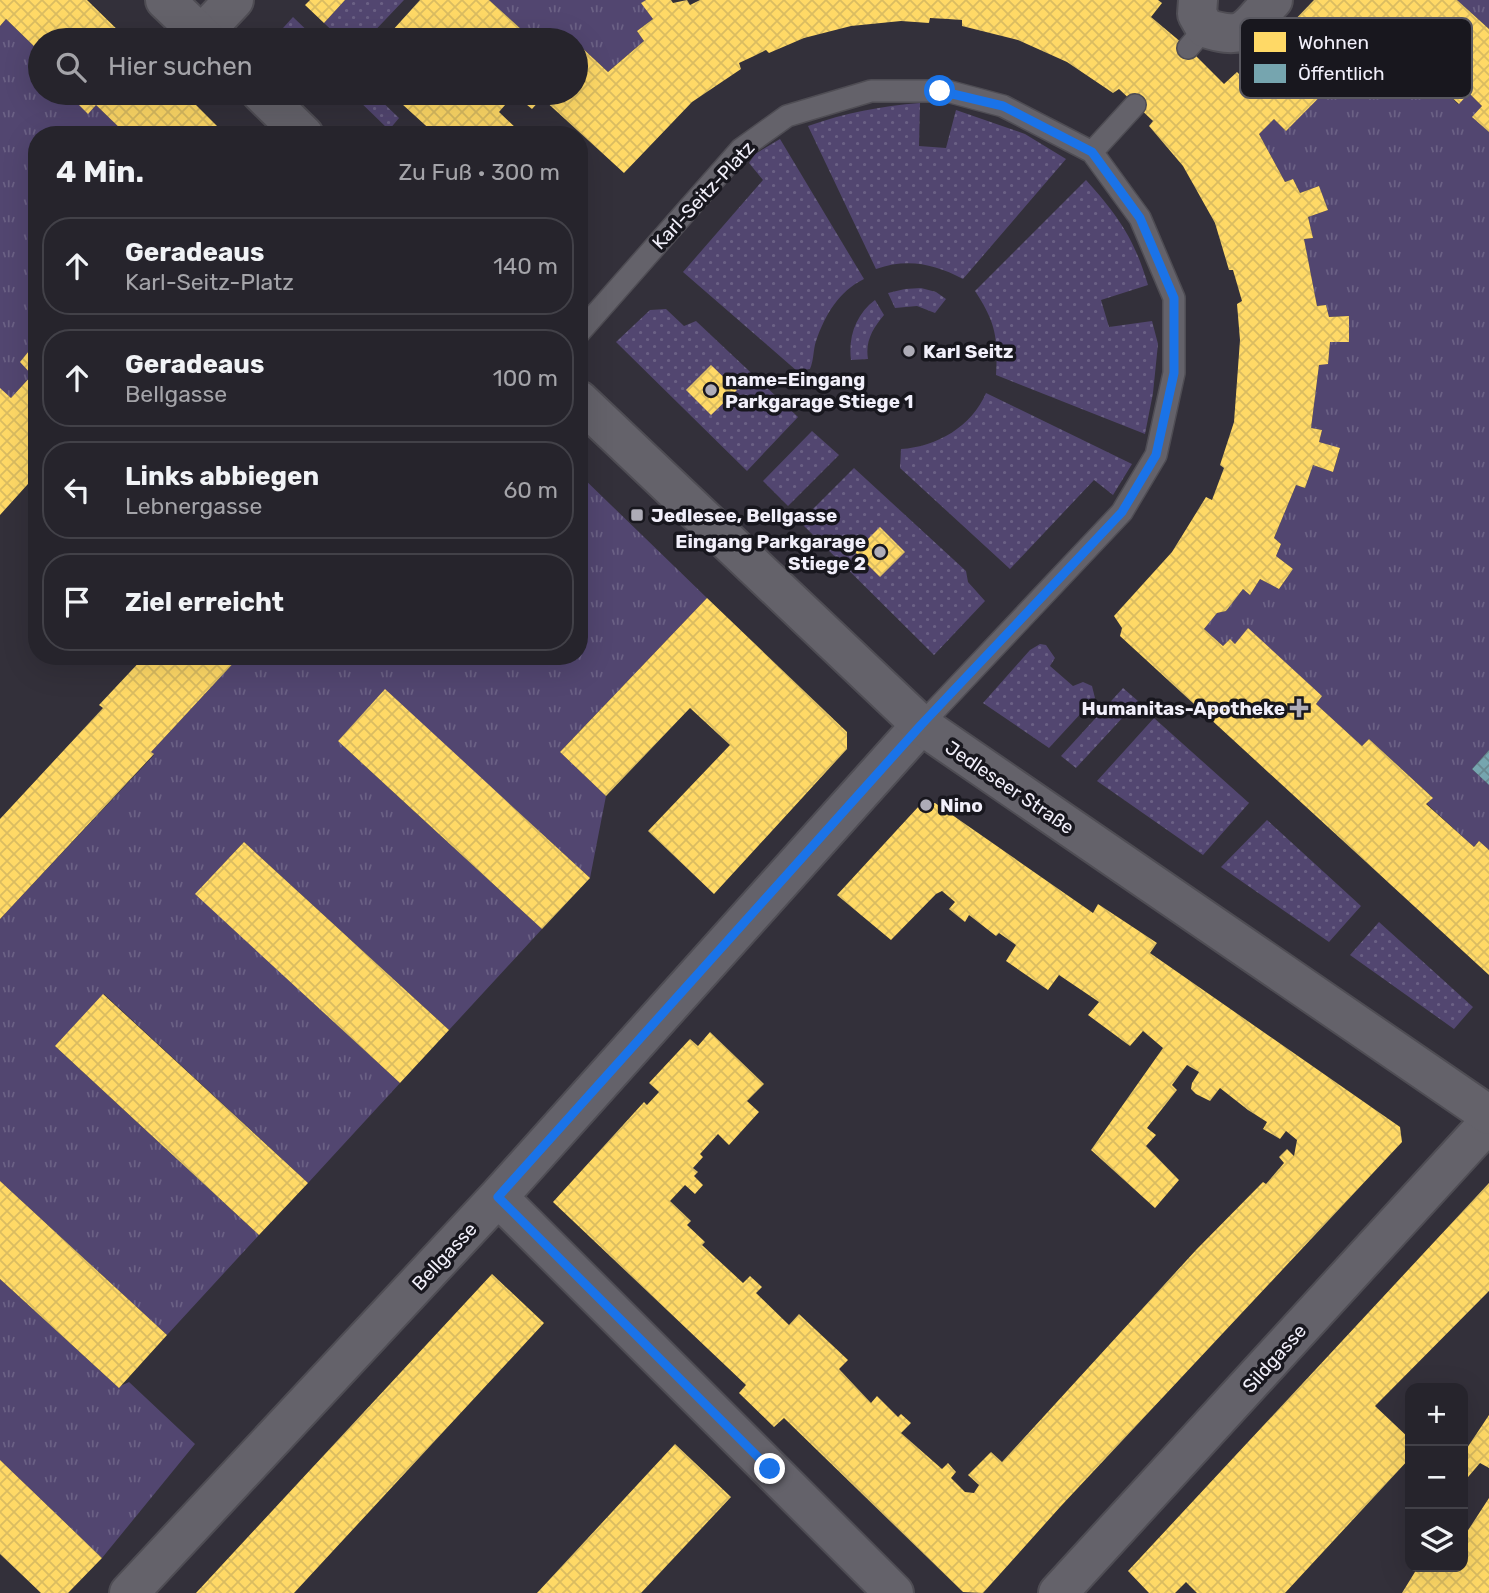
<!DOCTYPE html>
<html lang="de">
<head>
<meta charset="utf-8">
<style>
	:root { --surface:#26242c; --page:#323038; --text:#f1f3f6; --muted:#a4a4a9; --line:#424148 }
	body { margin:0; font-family:Rubik,sans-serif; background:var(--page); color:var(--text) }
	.controls { position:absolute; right:21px; bottom:21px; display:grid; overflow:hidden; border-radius:14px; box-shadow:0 7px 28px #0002 }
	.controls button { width:63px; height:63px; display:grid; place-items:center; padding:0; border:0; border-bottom:2px solid var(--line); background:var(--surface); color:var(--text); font:35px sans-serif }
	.stop { position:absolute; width:21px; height:21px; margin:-16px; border:5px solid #1a73e8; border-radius:50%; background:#fff }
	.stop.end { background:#1a73e8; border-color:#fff; box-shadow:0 2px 7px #0008 }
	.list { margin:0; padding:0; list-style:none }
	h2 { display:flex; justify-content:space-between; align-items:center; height:91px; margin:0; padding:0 28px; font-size:30px }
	h2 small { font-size:23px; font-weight:400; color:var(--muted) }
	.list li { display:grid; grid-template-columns:46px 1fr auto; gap:21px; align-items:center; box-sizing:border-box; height:98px; margin:0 14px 14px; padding:0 14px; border:2px solid var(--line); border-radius:28px }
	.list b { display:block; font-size:26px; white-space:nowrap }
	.list p { margin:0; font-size:23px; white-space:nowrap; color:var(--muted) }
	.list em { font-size:23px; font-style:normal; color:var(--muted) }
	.icon { flex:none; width:38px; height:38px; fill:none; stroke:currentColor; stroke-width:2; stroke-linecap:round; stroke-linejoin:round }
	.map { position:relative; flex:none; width:1489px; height:1593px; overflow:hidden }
	.search { position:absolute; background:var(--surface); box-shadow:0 7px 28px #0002; left:28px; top:28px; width:560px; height:77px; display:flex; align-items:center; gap:18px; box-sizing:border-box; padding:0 24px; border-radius:38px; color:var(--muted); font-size:26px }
	.panel { position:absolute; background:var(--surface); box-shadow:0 7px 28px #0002; left:28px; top:126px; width:560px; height:539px; border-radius:28px }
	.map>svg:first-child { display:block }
	.grass { fill:url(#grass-dots) }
	.park { fill:url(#park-tufts) }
	.homes { fill:url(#homes-cross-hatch) }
	.public { fill:url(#public-cross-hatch) }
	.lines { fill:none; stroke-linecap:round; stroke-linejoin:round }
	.lane-casing { stroke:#4f4d54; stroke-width:24 }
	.street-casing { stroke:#4f4d54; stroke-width:42 }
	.secondary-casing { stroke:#4f4d54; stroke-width:42 }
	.lane { stroke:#64626a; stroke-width:21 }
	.street { stroke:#64626a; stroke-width:38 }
	.secondary { stroke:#64626a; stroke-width:38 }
	.route { stroke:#1a73e8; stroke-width:9 }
	.poi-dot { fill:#aeacb7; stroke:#18171e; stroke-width:2.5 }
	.labels { text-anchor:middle; stroke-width:7; stroke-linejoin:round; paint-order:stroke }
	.street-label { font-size:19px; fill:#f1effa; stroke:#18171e }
	.poi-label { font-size:19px; font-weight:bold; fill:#f1effa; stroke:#18171e; text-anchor:start }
	.key { fill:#18171e; stroke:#595860; stroke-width:2 }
	.key-label { font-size:19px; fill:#f1effa }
</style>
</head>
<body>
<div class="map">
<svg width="1489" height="1593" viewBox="0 0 1489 1593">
	<defs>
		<pattern id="grass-dots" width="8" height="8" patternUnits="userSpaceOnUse" patternTransform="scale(1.75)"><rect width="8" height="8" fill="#524670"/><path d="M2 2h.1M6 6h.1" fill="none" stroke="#6b6185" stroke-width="1.8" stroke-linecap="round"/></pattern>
		<pattern id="park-tufts" width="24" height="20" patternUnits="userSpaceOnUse" patternTransform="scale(1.75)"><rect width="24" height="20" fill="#524670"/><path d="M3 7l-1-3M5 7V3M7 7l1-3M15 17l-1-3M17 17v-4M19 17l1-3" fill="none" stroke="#6b6185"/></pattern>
		<pattern id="homes-cross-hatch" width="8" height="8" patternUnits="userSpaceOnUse" patternTransform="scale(1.75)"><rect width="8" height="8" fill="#ffd966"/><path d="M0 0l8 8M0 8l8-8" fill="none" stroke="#dabc61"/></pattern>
		<pattern id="public-cross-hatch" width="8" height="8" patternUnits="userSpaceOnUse" patternTransform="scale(1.75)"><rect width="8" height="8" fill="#76a5af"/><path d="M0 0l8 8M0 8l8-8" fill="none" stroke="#688991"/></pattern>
	</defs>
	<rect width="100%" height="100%" fill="#33303a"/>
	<path class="grass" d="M345,0H404L366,40H342L324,23Z
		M293,17L317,40H297L283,28Z
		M351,93H373L399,118L389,130Z
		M920,103L919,146L946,148L956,110L1025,134L1066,159L963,279C934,264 908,258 876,269L808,126C845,113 881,106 920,103Z
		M780,139L864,279C839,291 825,315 816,341C813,350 814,360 810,369L797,371L683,272L763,180L749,163L755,154Z
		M1086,180C1119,217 1134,238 1148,285L1101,300L1109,327L1152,321L1158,344L1153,393L1145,434L996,375C998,337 996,323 975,291Z
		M921,288L936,292L946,299L935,313L917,306L895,308L888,293L905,289Z
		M875,300L884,315C873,328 865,341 868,359L851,360C848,337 856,314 875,300Z
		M666,309L684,326L696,321L798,417L747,471L616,342L650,310Z
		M986,393L1132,464L1113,495L1094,480L1010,569L900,468L901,449C937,447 972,426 986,393Z
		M812,431L839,455L788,506L763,481Z
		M854,468L966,571L968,582L985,601L934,655L800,522Z
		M1040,644L1046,645L1055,658L1050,666L1073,686L1083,682L1092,686L1095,698L1049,748L983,703L1030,650Z
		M1123,688L1138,701L1076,768L1061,756Z
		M1154,718L1249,803L1203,855L1097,781Z
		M1267,820L1361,906L1329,942L1221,867Z
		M1379,922L1473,1007L1454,1029L1350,955Z"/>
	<path class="park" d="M489,0H646L642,3L653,19L637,31L644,41L608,72L580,46L576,49V40H533Z
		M1457,0H1489V29Z
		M6,19L40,52V93H73L70,96L88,113L96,105L127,135H37V322L34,325L37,328V341L21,361L32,375L11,398L0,389V26Z
		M1373,20L1443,85L1441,88L1458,104L1469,93L1482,106L1473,117L1489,132V750L1472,769L1489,785V850L1479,841L1474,847L1427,804L1432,797L1369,739L1362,746L1316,704L1322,696L1248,629L1235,644L1230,639L1223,646L1204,629L1217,613L1226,611L1243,589L1250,595L1260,579L1279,589L1293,569L1276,556L1281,544L1274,538L1296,485L1305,488L1313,465L1333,472L1340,449L1319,442L1322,430L1311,428L1319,365L1328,363L1330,342L1349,341V316L1329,317L1326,305L1317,306L1304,239L1313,238L1308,217L1328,210L1319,186L1300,193L1293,179L1285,182L1259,134L1274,119L1286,131L1355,37Z
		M579,474L707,598L560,752L606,796L590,878L385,690L338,741L542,929L449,1030L244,842L196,894L400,1083L308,1183L104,994L55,1046L259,1235L167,1335L0,1181V919L154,755L151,752L240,656H579Z
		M0,1279L118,1387L129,1382L195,1444L102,1558L0,1460Z"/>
	<path class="homes" d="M0,0H87L128,40H40V52L6,19L0,26Z
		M310,0H345L324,23L305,5Z
		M420,0H489L533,40H390L396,34L392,31Z
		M646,0H671L673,3L687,0L690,5L700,0H1158L1162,3L1151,17L1188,48L1224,84L1237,72L1241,76L1314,0H1457L1489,29V132L1472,117L1482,106L1469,93L1459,104L1441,88L1443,85L1373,20L1355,37L1367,49L1286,131L1274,119L1259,134L1285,182L1293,179L1300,193L1319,186L1328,210L1308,217L1313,238L1304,239L1317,306L1326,305L1329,317L1349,316V342H1330L1328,364L1319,365L1311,428L1322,430L1319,442L1340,448L1333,472L1313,465L1305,488L1296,485L1274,538L1281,544L1276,556L1293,569L1279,589L1260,579L1250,595L1243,589L1226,611L1217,613L1204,629L1223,646L1230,639L1235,644L1248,628L1322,696L1316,704L1362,746L1369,739L1433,798L1426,804L1474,847L1479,841L1489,850V975L1120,636L1122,628L1114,616L1172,552L1206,497L1212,500L1224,468L1220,465L1234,422L1240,340L1237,304L1242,301L1233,270H1229L1215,223L1183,166L1149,126L1153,121L1119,89L1113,93L1067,62L1018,40L962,26V20L948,19L930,18L929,23L901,21L851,26L804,38L769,53L766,50L754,56L739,63L741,69L692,102L624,173L542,98L532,109L521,100L517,103L511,98L499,112L518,130L514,135H436L390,93H576V49L579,45L608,72L644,41L637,31L653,19L641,3Z
		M73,93H184L226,135H127L96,105L88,114L70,96Z
		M37,341V474L0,515V388L11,398L32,375L20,362Z
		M711,365L737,390L711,415L686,390Z
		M880,527L905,552L880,577L855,552Z
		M707,598L847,732V749L714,894L648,831L730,745L690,708L606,796L560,752Z
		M145,656H240L151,752L154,754L0,919V819L103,708L99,705Z
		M385,689L590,878L542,929L338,741Z
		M935,803L1093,913L1098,904L1157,943L1150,953L1400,1127L1402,1142L1061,1506L983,1593L963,1592L784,1418L774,1427L739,1393L746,1385L553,1202L644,1102L647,1105L659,1092L649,1083L690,1039L698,1046L710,1032L764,1084L747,1101L759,1112L729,1145L718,1134L700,1154L703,1157L693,1168L698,1172L694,1176L703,1185L695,1194L685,1185L670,1201L691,1221L687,1225L705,1242L702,1245L743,1283L750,1276L762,1287L756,1293L789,1325L799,1314L848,1360L839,1369L871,1403L877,1396L898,1417L901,1414L911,1423L901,1433L942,1469L948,1463L956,1472L951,1478L965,1492L974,1493L979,1485L968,1475L991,1452L1002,1462L1196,1250L1263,1182L1266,1184L1284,1163L1279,1157L1287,1149L1294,1156L1297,1140L1286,1131L1280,1139L1263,1129L1267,1122L1248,1110L1220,1088L1210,1101L1196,1094L1191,1089L1192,1083L1199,1072L1187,1065L1172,1085L1177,1090L1147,1128L1156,1135L1146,1146L1179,1180L1155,1208L1091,1150L1163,1048L1143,1031L1130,1046L1088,1015L1099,1002L1059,975L1048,990L1006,961L1016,945L999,933L996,936L969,915L965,922L949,909L955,902L942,891L936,894L891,940L837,895L919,806Z
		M244,842L449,1030L400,1083L195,894Z
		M103,994L308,1183L259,1235L55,1046Z
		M0,1181L167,1335L119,1388L0,1279Z
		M1489,1183V1291L1375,1406L1410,1439V1458L1285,1593H1197L1186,1582L1175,1593H1149L1128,1571Z
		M492,1274L544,1323L294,1593H196Z
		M1489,1415V1468L1480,1463L1463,1483V1454Z
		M675,1444L731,1497L641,1593H537Z
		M0,1460L102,1558L68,1593H41L0,1554Z
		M1489,1498V1593H1402L1418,1567H1463V1538Z"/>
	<path class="public" d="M1489,750V785L1472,769Z"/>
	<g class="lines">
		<defs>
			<path id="lane" d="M1188,48L1205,28
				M1092,152L1135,105
				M579,333L741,149L787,116L871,91H947L1003,106L1092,152L1140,218L1174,298V373L1156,455L1122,512L921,725"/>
			<path id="street" d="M1198,0L1197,14L1205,28C1247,41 1245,29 1273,0
				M201,35L234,0
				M498,1197L894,1593
				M129,1593L498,1197L921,725
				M1058,1593L1489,1122"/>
			<path id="secondary" d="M165,0L207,40
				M261,93L304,135
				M579,400L921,725L1489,1115"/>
		</defs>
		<use href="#lane" class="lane-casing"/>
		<use href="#street" class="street-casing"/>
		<use href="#secondary" class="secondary-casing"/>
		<use href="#lane" class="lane"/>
		<use href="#street" class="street"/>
		<use href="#secondary" class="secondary"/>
	</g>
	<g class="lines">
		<path class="route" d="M770,1469L498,1197L921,725L1122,512L1156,455L1174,373V298L1140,218L1092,152L1003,106L940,91"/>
	</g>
	<g class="poi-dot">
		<circle cx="909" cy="351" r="7"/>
		<circle cx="711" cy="390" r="7"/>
		<rect x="630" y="508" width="14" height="14" rx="3.5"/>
		<circle cx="880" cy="552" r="7"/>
		<path d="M1295.5 697.5h7v7h7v7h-7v7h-7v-7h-7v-7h7z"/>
		<circle cx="926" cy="805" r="7"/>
	</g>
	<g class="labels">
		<g class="street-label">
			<text transform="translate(703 195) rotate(-47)" y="7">Karl-Seitz-Platz</text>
			<text transform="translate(1010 787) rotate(34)" y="7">Jedleseer Straße</text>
			<text transform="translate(444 1256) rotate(-47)" y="7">Bellgasse</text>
			<text transform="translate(1274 1358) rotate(-48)" y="7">Sildgasse</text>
		</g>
		<g class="poi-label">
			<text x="923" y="358">Karl Seitz</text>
			<text x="725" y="386">name=Eingang<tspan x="725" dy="22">Parkgarage Stiege 1</tspan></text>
			<text x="651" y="522">Jedlesee, Bellgasse</text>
			<text x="866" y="548" text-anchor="end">Eingang Parkgarage<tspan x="866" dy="22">Stiege 2</tspan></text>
			<text x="1285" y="715" text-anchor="end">Humanitas-Apotheke</text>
			<text x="940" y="812">Nino</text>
		</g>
	</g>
	<rect x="1240" y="18" width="232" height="80" rx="10" class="key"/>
	<rect x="1254" y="32" width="32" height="20" fill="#ffd966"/>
	<rect x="1254" y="64" width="32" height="19" fill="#76a5af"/>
	<g class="key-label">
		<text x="1298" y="49">Wohnen</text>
		<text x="1298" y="80">Öffentlich</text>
	</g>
</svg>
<div class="controls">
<button>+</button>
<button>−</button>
<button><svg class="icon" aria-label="layers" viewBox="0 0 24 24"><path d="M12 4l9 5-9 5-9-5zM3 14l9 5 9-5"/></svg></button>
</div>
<div class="stop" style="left:940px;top:91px"></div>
<div class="stop end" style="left:770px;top:1469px"></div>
<div class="search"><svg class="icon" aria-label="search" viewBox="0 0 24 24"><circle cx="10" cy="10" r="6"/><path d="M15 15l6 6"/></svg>Hier suchen</div>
<section class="panel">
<h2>4 Min.<small>Zu Fuß · 300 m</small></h2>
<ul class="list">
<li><svg class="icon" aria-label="ahead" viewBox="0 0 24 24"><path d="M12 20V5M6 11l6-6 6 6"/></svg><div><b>Geradeaus</b><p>Karl-Seitz-Platz</p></div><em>140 m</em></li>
<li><svg class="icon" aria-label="ahead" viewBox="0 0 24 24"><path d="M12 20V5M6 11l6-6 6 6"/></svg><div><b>Geradeaus</b><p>Bellgasse</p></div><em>100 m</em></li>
<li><svg class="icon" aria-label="left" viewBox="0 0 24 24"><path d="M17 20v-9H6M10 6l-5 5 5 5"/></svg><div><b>Links abbiegen</b><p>Lebnergasse</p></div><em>60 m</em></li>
<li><svg class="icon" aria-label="arrive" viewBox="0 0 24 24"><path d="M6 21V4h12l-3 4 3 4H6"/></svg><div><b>Ziel erreicht</b></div></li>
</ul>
</section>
</div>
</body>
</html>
